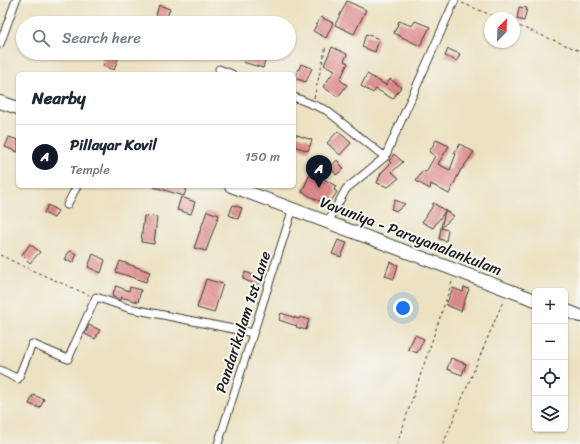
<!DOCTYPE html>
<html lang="en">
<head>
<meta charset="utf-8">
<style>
	:root { --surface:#fff; --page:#f2f2f3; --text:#1f2937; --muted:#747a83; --line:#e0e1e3; --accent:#111827 }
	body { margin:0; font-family:Sriracha,sans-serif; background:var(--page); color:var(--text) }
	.controls { position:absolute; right:12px; bottom:12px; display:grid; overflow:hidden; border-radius:6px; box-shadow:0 1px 3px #0004 }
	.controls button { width:36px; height:36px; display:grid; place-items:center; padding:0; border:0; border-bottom:1px solid var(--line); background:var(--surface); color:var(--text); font:20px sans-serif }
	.compass { position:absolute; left:484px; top:12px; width:36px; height:36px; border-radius:50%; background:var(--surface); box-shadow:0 1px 3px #0004; rotate:23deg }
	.you { position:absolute; left:403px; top:308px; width:14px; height:14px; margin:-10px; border:3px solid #fff; border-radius:50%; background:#1a73e8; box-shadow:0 0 0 6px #1a73e833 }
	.badge { display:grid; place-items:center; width:26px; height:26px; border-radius:50%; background:var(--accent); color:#fff; font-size:13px; font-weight:700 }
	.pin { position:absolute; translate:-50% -33px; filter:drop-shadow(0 1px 2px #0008) }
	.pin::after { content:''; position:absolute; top:21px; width:14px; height:12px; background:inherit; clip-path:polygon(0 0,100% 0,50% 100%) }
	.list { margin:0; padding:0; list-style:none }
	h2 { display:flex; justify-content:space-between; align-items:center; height:52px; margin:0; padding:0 16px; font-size:17px }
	h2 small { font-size:13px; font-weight:400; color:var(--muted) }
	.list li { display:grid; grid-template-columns:26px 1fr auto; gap:12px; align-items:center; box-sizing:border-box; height:64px; padding:0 16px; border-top:1px solid var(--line) }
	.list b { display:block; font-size:15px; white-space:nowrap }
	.list p { margin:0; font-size:13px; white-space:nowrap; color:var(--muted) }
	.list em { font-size:13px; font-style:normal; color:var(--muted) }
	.icon { flex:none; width:22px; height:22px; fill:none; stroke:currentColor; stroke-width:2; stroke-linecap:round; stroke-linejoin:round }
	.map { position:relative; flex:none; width:580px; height:444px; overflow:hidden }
	.search { position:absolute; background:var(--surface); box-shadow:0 1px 3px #0004; left:16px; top:16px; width:280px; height:44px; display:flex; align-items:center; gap:10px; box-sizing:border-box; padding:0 14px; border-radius:22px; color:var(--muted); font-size:15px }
	.panel { position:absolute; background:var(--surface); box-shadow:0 1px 3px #0004; left:16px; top:72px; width:280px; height:116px; border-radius:6px }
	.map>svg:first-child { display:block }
	.building { fill:url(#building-back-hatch) }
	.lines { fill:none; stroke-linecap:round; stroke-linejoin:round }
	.street-casing { stroke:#3b3a35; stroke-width:9 }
	.highway-casing { stroke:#3b3a35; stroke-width:14 }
	.path { stroke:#3b3a35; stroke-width:1; stroke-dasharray:3 3; stroke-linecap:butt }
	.street { stroke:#fff; stroke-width:7 }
	.highway { stroke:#fff; stroke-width:12 }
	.labels { text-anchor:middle; stroke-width:4; stroke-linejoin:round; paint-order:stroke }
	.street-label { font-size:15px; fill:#1c1c1c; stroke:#f6f6f2 }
</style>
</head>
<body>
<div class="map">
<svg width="580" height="444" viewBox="0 0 580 444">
	<defs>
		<pattern id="building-back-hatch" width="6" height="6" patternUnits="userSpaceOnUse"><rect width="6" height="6" fill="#e18b8b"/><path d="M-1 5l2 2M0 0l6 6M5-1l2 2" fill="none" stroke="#b67171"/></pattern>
	</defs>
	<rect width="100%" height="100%" fill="#f6f6f2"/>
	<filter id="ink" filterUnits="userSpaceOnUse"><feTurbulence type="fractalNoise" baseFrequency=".025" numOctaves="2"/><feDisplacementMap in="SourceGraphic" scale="8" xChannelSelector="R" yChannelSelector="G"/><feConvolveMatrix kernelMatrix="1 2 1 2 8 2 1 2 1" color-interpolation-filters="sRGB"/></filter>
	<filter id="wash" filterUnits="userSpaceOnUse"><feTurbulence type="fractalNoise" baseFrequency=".012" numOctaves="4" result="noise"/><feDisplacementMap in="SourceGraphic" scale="16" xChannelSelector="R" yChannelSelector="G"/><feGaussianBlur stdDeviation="0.9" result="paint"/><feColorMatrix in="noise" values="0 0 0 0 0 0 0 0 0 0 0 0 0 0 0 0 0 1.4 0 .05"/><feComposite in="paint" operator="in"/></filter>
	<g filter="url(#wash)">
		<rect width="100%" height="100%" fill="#ece2c2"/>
		<g id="blocks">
			<path class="building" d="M347,1L366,10L354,34L335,25Z
				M159,5L170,9L166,19L156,15Z
				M519,7L527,8L524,21L517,19Z
				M321,17L333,23L326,38L313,31Z
				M399,21L412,26L415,21L430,27L420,46L394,33Z
				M366,34L379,39L375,52L362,47Z
				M332,47L347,54L344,61L348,63L340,80L347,85L338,97L323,87L335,70L324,65Z
				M448,49L460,54L457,61L445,56Z
				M108,53H120L114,70L103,66Z
				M246,53H257L266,56L263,68L243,62Z
				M301,64L312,68L306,82L295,78Z
				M367,74L386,85L390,79L401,87L393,99L376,89L373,93L361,86Z
				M338,131L351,143L340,155L327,143Z
				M294,134L312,140L308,151L294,146Z
				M9,137L18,140V152L5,147Z
				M436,140L449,146L438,164L450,170L456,154L454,153L460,144L474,152L462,169H461L449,194L431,184L430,189L416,181L422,171L426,172L435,156L429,152Z
				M394,154L403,162L392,172L399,178L388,187L377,183L381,173L391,163L389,161Z
				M337,160L344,169L336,175L331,167Z
				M311,172L336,186L334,190L337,192L331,201L328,199L325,204L302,192Z
				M154,186H187L184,196L154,187Z
				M181,197L195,202L191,214L177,210Z
				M395,200L405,204L397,211L391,209Z
				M433,203L454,216L441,228L445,211L433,228L422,222L432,207Z
				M48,205L58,211L54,218L44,213Z
				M233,205L242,208L238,219L229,215Z
				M207,211L219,215L206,251L194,248Z
				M144,216L157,217L154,244L141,242Z
				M441,228L448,230L446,241L439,239Z
				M338,240L347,243L341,257L332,254Z
				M30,244L40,252L30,263L22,255Z
				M69,251L77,254L73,263L65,260Z
				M93,254L105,260L101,273L88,267Z
				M120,261L150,272L146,282L116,272Z
				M390,262L398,265L394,279L385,276Z
				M245,272L262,278L259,286L243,279Z
				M206,279L223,284L214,313L197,308Z
				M116,286L129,291L130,287L141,290L138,302L121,297L120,300L112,296Z
				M464,287L469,289L461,311L446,305L453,288L463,292Z
				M281,313L299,319L300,317L309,320L306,330L296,327L297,326L279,320Z
				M89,325L100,330L95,339L85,334Z
				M415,335L424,339L417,353L408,349Z
				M451,358L466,364L462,375L447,369Z
				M33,395L44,399L40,408L29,404Z"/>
		</g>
	</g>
	<g filter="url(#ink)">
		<use href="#blocks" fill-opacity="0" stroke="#3b3a35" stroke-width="1"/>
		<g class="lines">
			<defs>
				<path id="street" d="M0,44L16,0
					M219,69L232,74
					M294,97L326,110L385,157
					M67,205L77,186
					M328,222L346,189L385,157L455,0
					M0,370L18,379L32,344L68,359L96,297L128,308L253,333
					M218,444L293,208"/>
				<path id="highway" d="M0,102L18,108
					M231,186L535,300
					M565,310L580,316"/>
			</defs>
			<use href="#street" class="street-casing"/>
			<use href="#highway" class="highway-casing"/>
			<path class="path" d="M462,3L498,18
				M514,24L580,51
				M314,98L326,46
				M0,255L29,269L89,295
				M397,444L453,279
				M443,444L504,299"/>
			<use href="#street" class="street"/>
			<use href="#highway" class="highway"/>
		</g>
	</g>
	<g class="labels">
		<g class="street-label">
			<text transform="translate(411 236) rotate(21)" y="5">Vavuniya - Parayanalankulam</text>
			<text transform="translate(243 322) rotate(-72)" y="5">Pandarikulam 1st Lane</text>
		</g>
	</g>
</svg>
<div class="controls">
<button>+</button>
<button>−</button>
<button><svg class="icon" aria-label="locate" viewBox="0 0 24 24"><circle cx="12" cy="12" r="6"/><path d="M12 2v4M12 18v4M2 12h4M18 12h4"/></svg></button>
<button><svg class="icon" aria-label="layers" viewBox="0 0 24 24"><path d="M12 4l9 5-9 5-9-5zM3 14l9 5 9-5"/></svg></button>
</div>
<svg class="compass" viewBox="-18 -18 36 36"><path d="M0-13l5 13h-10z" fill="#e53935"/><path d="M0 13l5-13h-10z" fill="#747a83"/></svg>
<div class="you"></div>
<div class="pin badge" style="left:319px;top:188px">A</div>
<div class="search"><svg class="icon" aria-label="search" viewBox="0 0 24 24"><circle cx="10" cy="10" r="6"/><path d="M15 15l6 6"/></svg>Search here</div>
<section class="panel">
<h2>Nearby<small></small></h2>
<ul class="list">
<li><span class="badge">A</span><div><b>Pillayar Kovil</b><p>Temple</p></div><em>150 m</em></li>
</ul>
</section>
</div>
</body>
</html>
